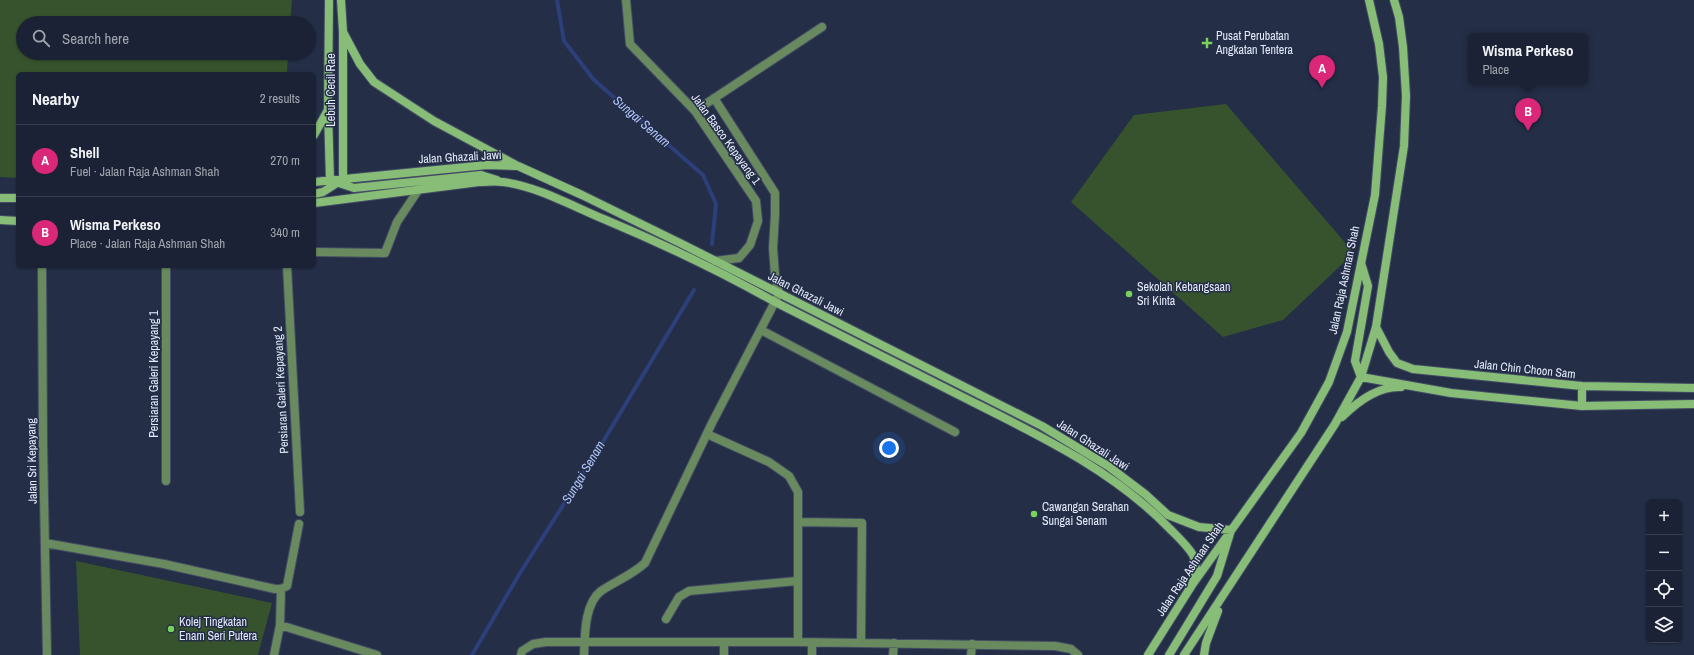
<!DOCTYPE html>
<html lang="en">
<head>
<meta charset="utf-8">
<style>
	:root { --surface:#1b2235; --page:#282f41; --text:#f1f3f6; --muted:#a0a4ad; --line:#393f50; --accent:#db2777 }
	body { margin:0; font-family:"Archivo Narrow",sans-serif; background:var(--page); color:var(--text) }
	.controls { position:absolute; right:12px; bottom:12px; display:grid; overflow:hidden; border-radius:6px; box-shadow:0 1px 3px #0004 }
	.controls button { width:36px; height:36px; display:grid; place-items:center; padding:0; border:0; border-bottom:1px solid var(--line); background:var(--surface); color:var(--text); font:20px sans-serif }
	.you { position:absolute; left:889px; top:448px; width:14px; height:14px; margin:-10px; border:3px solid #fff; border-radius:50%; background:#1a73e8; box-shadow:0 0 0 6px #1a73e833 }
	.badge { display:grid; place-items:center; width:26px; height:26px; border-radius:50%; background:var(--accent); color:#fff; font-size:13px; font-weight:700 }
	.pin { position:absolute; translate:-50% -33px; filter:drop-shadow(0 1px 2px #0008) }
	.pin::after { content:''; position:absolute; top:21px; width:14px; height:12px; background:inherit; clip-path:polygon(0 0,100% 0,50% 100%) }
	.popup { position:absolute; left:1468px; top:33px; width:120px; height:52px; box-sizing:border-box; display:grid; place-content:center; border-radius:6px; background:var(--surface); filter:drop-shadow(0 1px 3px #0005); font-size:13px; white-space:nowrap; color:var(--muted) }
	.popup b { font-size:15px; color:var(--text) }
	.popup::after { content:''; position:absolute; left:50%; top:100%; margin-left:-8px; border:8px solid transparent; border-top-color:var(--surface) }
	.list { margin:0; padding:0; list-style:none }
	h2 { display:flex; justify-content:space-between; align-items:center; height:52px; margin:0; padding:0 16px; font-size:17px }
	h2 small { font-size:13px; font-weight:400; color:var(--muted) }
	.list li { display:grid; grid-template-columns:26px 1fr auto; gap:12px; align-items:center; box-sizing:border-box; height:72px; padding:0 16px; border-top:1px solid var(--line) }
	.list b { display:block; font-size:15px; white-space:nowrap }
	.list p { margin:0; font-size:13px; white-space:nowrap; color:var(--muted) }
	.list em { font-size:13px; font-style:normal; color:var(--muted) }
	.icon { flex:none; width:22px; height:22px; fill:none; stroke:currentColor; stroke-width:2; stroke-linecap:round; stroke-linejoin:round }
	.map { position:relative; flex:none; width:1694px; height:655px; overflow:hidden }
	.search { position:absolute; background:var(--surface); box-shadow:0 1px 3px #0004; left:16px; top:16px; width:300px; height:44px; display:flex; align-items:center; gap:10px; box-sizing:border-box; padding:0 14px; border-radius:22px; color:var(--muted); font-size:15px }
	.panel { position:absolute; background:var(--surface); box-shadow:0 1px 3px #0004; left:16px; top:72px; width:300px; height:196px; border-radius:6px }
	.map>svg:first-child { display:block }
	.green { fill:#36532d }
	.lines { fill:none; stroke-linecap:round; stroke-linejoin:round }
	.stream { stroke:#2c3f7b; stroke-width:4 }
	.street-casing { stroke:#434c64; stroke-width:10 }
	.secondary-casing { stroke:#434c64; stroke-width:10 }
	.street { stroke:#688a5e; stroke-width:8 }
	.secondary { stroke:#87bd77; stroke-width:8 }
	.poi-dot { fill:#76d25a; stroke:#242e47; stroke-width:1.5 }
	.labels { text-anchor:middle; stroke-width:3; stroke-linejoin:round; paint-order:stroke }
	.poi-label { font-size:12px; fill:#e3eafa; stroke:#242e47; text-anchor:start }
	.street-label { font-size:12px; fill:#e3eafa; stroke:#242e47 }
	.water-label { font-size:13px; font-style:italic; fill:#b1c6fd; stroke:#242e47 }
</style>
</head>
<body>
<div class="map">
<svg width="1694" height="655" viewBox="0 0 1694 655">
	<rect width="100%" height="100%" fill="#242e47"/>
	<path class="green" d="M0,0H292L290,23H23V53H288L287,74H18V178L0,177Z
		M1226,104L1354,253L1283,320L1223,337L1071,202L1134,115Z
		M76,561L272,603L258,655H80Z"/>
	<g class="lines">
		<path class="stream" d="M557,0L564,41L594,80L703,175L716,204L712,244
			M472,655L520,573L595,455L694,290"/>
		<defs>
			<path id="street" d="M626,0L630,44L695,111L756,201L758,221L750,245L739,258L715,261
				M695,111L822,27
				M314,252L385,253L397,222L419,189
				M42,266L43,444L47,655
				M166,266V481
				M287,266L300,512
				M761,330L955,432
				M707,434L769,462L789,476L798,492V642
				M798,522L862,523L861,643
				M45,543L164,564L275,589H281L287,586L299,524
				M666,619L679,597L689,591L797,581
				M280,625L377,655
				M724,643V655
				M274,655L280,625L281,589
				M521,655L522,651L533,644L546,642H798L1055,646L1071,649L1078,655
				M584,655C585,636 584,604 601,591C616,581 632,575 645,563L712,423L779,294L775,275L773,248L775,215V193L714,98
				M812,655V643
				M893,655L894,643
				M971,655L972,644"/>
			<path id="secondary" d="M329,0L328,110L330,181
				M341,0L343,32V179
				M343,32L360,64L374,82L434,121L516,165
				M314,135L328,110
				M333,181L354,188L481,175L497,180
				M314,182L487,165L518,166L582,195L682,244L1042,426L1108,466L1145,494L1168,515L1199,527L1231,530L1217,576L1169,655
				M314,194L323,192L340,181
				M0,198H18
				M314,203L479,182C487,182 495,181 503,182C537,186 574,207 606,220C663,244 720,271 775,302C831,330 888,359 945,388C1023,428 1107,464 1169,528C1177,536 1187,545 1193,555C1198,565 1195,575 1192,585
				M0,220L18,221
				M1361,263L1368,286L1355,361L1361,377
				M1376,327L1389,352L1397,363L1413,369L1582,386L1694,388
				M1361,377L1451,393L1582,406L1694,404
				M1582,386V406
				M1342,417C1357,402 1379,386 1401,387
				M1148,655L1192,585L1301,433L1329,382L1347,332L1375,195L1382,106L1383,77L1379,44L1369,0
				M1184,655L1335,424L1361,377L1376,327L1404,146L1406,96L1403,47L1399,17L1394,0
				M1204,655L1206,643L1218,611"/>
		</defs>
		<use href="#street" class="street-casing"/>
		<use href="#secondary" class="secondary-casing"/>
		<use href="#street" class="street"/>
		<use href="#secondary" class="secondary"/>
	</g>
	<g class="poi-dot">
		<path d="M1205 37h4v4h4v4h-4v4h-4v-4h-4v-4h4z"/>
		<circle cx="1129" cy="294" r="4"/>
		<circle cx="1034" cy="514" r="4"/>
		<circle cx="171" cy="629" r="4"/>
	</g>
	<g class="labels">
		<g class="poi-label">
			<text x="1216" y="40">Pusat Perubatan<tspan x="1216" dy="14">Angkatan Tentera</tspan></text>
			<text x="1137" y="291">Sekolah Kebangsaan<tspan x="1137" dy="14">Sri Kinta</tspan></text>
			<text x="1042" y="511">Cawangan Serahan<tspan x="1042" dy="14">Sungai Senam</tspan></text>
			<text x="179" y="626">Kolej Tingkatan<tspan x="179" dy="14">Enam Seri Putera</tspan></text>
		</g>
		<g class="street-label">
			<text transform="translate(331 90) rotate(-90)" y="4">Lebuh Cecil Rae</text>
			<text transform="translate(726 139) rotate(54)" y="4">Jalan Basco Kepayang 1</text>
			<text transform="translate(460 157) rotate(-3)" y="4">Jalan Ghazali Jawi</text>
			<text transform="translate(1344 280) rotate(-78)" y="4">Jalan Raja Ashman Shah</text>
			<text transform="translate(806 294) rotate(27)" y="4">Jalan Ghazali Jawi</text>
			<text transform="translate(1525 369) rotate(6)" y="4">Jalan Chin Choon Sam</text>
			<text transform="translate(154 374) rotate(-90)" y="4">Persiaran Galeri Kepayang 1</text>
			<text transform="translate(281 390) rotate(-93)" y="4">Persiaran Galeri Kepayang 2</text>
			<text transform="translate(1093 445) rotate(33)" y="4">Jalan Ghazali Jawi</text>
			<text transform="translate(32 461) rotate(-91)" y="4">Jalan Sri Kepayang</text>
			<text transform="translate(1190 569) rotate(-56)" y="4">Jalan Raja Ashman Shah</text>
		</g>
		<g class="water-label">
			<text transform="translate(642 121) rotate(41)" y="5">Sungai Senam</text>
			<text transform="translate(583 472) rotate(-59)" y="5">Sungai Senam</text>
		</g>
	</g>
</svg>
<div class="controls">
<button>+</button>
<button>−</button>
<button><svg class="icon" aria-label="locate" viewBox="0 0 24 24"><circle cx="12" cy="12" r="6"/><path d="M12 2v4M12 18v4M2 12h4M18 12h4"/></svg></button>
<button><svg class="icon" aria-label="layers" viewBox="0 0 24 24"><path d="M12 4l9 5-9 5-9-5zM3 14l9 5 9-5"/></svg></button>
</div>
<div class="you"></div>
<div class="pin badge" style="left:1322px;top:88px">A</div>
<div class="pin badge" style="left:1528px;top:131px">B</div>
<div class="popup"><b>Wisma Perkeso</b>Place</div>
<div class="search"><svg class="icon" aria-label="search" viewBox="0 0 24 24"><circle cx="10" cy="10" r="6"/><path d="M15 15l6 6"/></svg>Search here</div>
<section class="panel">
<h2>Nearby<small>2 results</small></h2>
<ul class="list">
<li><span class="badge">A</span><div><b>Shell</b><p>Fuel · Jalan Raja Ashman Shah</p></div><em>270 m</em></li>
<li><span class="badge">B</span><div><b>Wisma Perkeso</b><p>Place · Jalan Raja Ashman Shah</p></div><em>340 m</em></li>
</ul>
</section>
</div>
</body>
</html>
